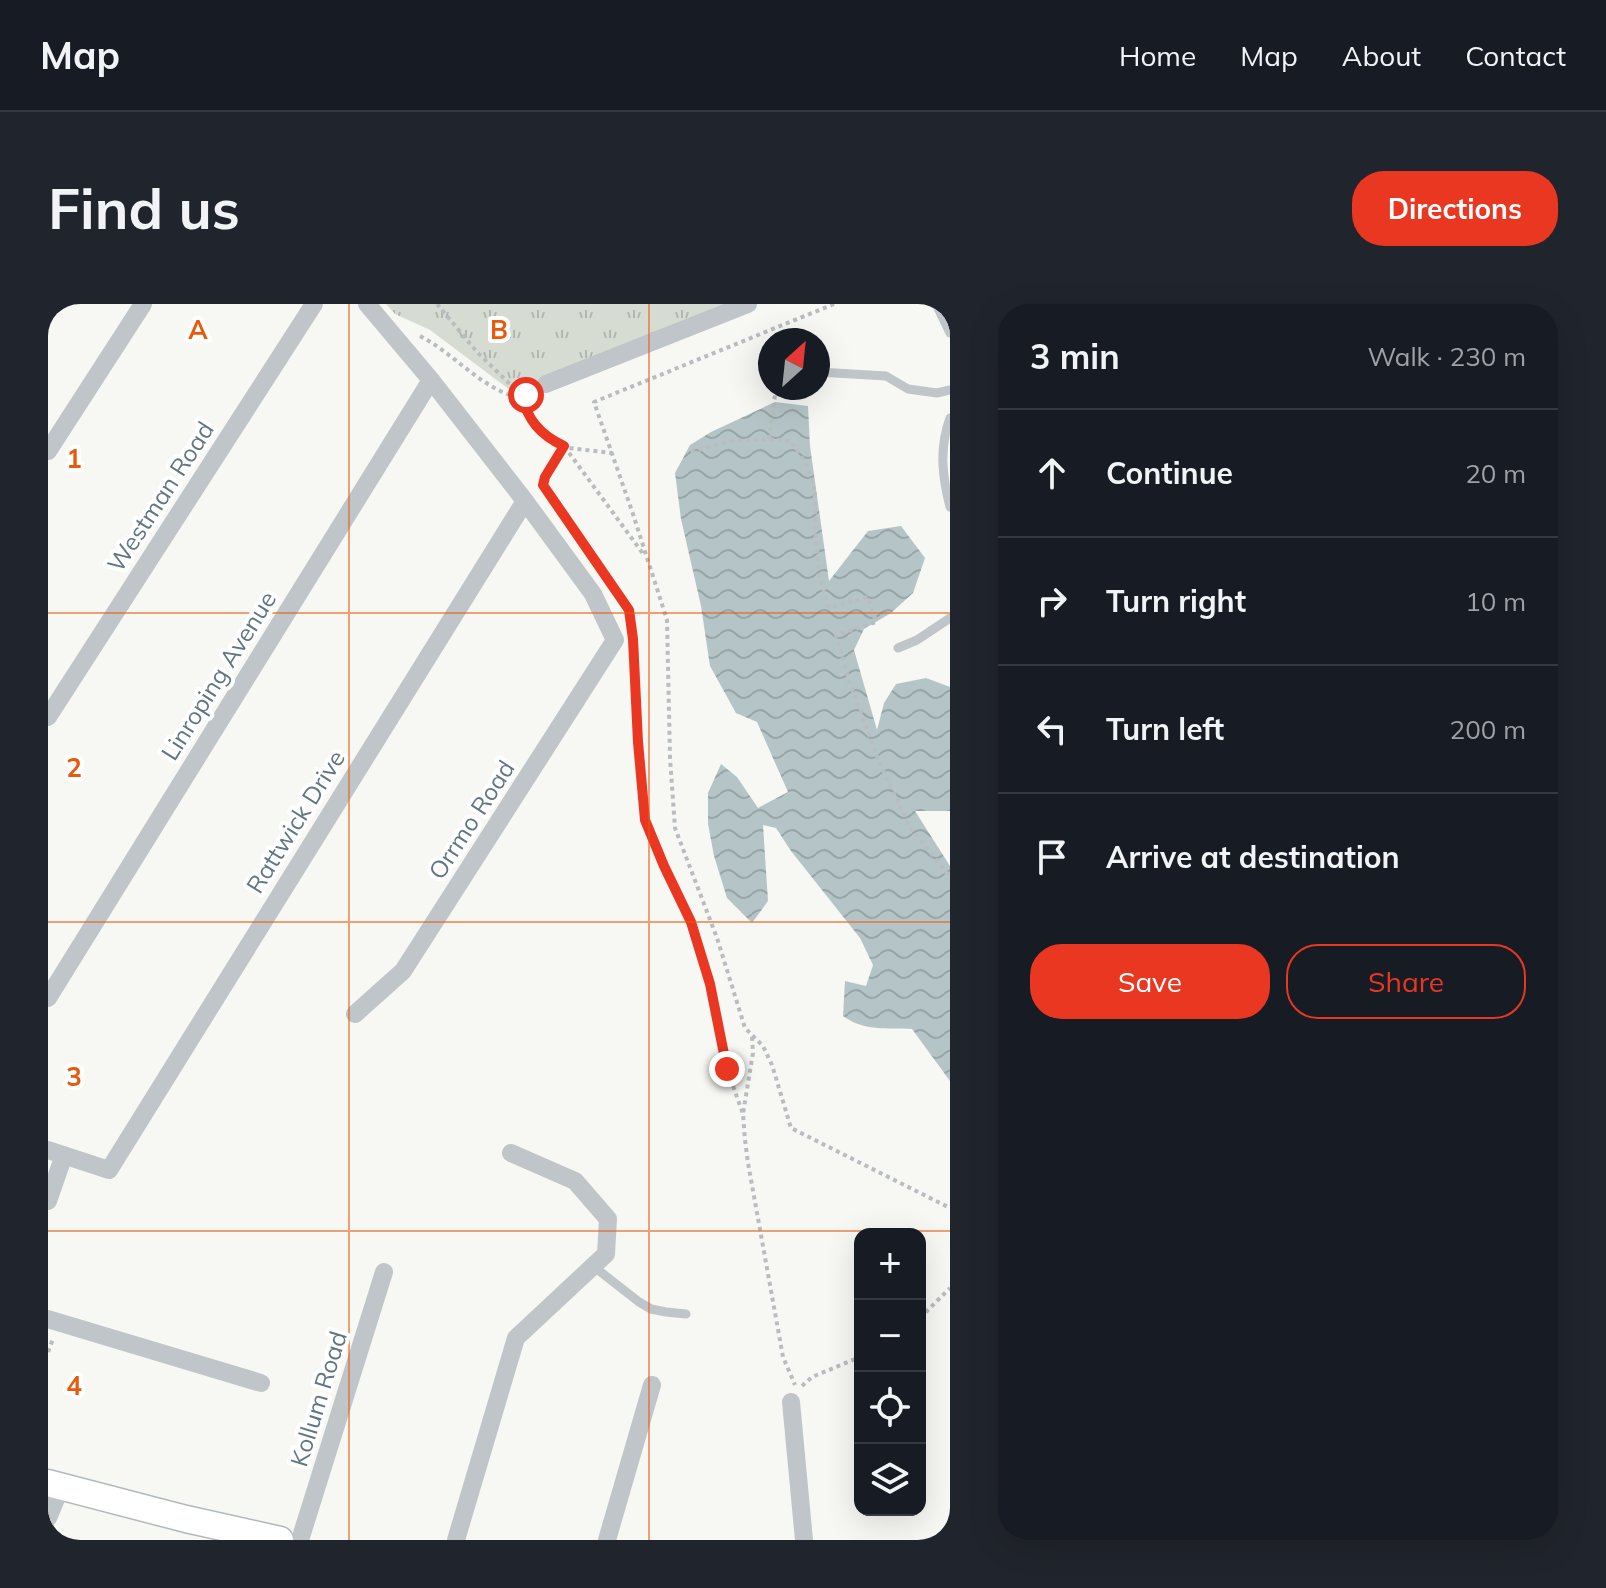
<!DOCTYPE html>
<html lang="en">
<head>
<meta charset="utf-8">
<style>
	:root { --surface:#171b24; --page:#20242c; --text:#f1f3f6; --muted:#9ea1a6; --line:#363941; --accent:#e93721 }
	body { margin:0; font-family:Mulish,sans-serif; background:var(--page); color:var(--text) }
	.controls { position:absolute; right:24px; bottom:24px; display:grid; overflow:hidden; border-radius:16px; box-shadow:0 8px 32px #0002 }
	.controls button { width:72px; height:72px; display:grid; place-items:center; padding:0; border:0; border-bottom:2px solid var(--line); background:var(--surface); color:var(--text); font:40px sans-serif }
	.compass { position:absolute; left:710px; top:24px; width:72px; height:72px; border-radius:50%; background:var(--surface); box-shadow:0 8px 32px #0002; rotate:27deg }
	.stop { position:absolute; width:24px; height:24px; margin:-18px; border:6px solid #e93721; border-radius:50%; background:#fff }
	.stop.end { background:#e93721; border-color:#fff; box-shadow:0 2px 8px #0008 }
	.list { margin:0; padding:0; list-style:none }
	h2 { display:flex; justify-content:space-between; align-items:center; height:104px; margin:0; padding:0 32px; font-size:34px }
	h2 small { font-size:26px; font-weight:400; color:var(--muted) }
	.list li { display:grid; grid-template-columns:52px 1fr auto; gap:24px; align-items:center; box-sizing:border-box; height:128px; padding:0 32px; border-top:2px solid var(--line) }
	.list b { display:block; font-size:30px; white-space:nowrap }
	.list em { font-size:26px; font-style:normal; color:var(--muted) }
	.actions { display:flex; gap:16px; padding:24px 32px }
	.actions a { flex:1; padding:18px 0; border:2px solid var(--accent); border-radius:32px; text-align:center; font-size:28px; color:var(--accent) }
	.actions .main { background:var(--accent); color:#fff }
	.icon { flex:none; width:44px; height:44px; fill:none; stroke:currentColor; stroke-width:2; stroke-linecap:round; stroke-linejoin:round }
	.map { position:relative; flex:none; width:902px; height:1236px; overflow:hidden; border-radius:32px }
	header { display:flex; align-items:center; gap:48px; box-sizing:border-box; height:112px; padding:0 40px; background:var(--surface); border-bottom:2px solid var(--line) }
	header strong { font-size:38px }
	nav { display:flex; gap:44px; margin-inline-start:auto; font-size:28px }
	.intro { display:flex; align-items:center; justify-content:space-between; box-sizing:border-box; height:192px; padding:0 48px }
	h1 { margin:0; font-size:56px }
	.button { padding:20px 36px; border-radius:32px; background:var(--accent); color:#fff; font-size:28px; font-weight:700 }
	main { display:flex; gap:48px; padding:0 48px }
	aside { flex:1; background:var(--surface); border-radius:32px; box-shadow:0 8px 32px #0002 }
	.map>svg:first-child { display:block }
	.grass { fill:url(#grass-tufts) }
	.water { fill:url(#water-waves) }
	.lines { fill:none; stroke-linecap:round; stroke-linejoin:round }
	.secondary-casing { stroke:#b2b9bd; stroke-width:29 }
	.path { stroke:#b9bdbf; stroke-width:4; stroke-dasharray:4 4; stroke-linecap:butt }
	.service { stroke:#bfc5c8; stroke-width:9 }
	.minor { stroke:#bfc5c8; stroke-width:18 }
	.secondary { stroke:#fff; stroke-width:26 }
	.route { stroke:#e93721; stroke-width:10 }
	.grid { fill:none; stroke:#e8590c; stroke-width:2; stroke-opacity:0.55 }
	.labels { text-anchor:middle; stroke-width:8; stroke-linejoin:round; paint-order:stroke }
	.street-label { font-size:24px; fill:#617680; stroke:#fff }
	.grid-label { font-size:26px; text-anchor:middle; font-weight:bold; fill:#e8590c; stroke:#fff; stroke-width:8; stroke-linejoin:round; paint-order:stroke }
</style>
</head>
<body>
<header>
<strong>Map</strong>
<nav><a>Home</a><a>Map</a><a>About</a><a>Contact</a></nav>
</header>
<div class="intro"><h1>Find us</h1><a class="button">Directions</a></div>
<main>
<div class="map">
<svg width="902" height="1236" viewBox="0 0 902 1236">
	<defs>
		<pattern id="grass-tufts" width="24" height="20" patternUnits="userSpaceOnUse" patternTransform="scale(2)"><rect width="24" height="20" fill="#d7dcd3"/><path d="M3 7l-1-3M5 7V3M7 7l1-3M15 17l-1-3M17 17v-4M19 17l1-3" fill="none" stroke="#b2b7b0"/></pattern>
		<pattern id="water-waves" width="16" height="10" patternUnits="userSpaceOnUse" patternTransform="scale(2)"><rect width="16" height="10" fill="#b5c5c7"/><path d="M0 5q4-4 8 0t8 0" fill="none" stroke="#97a5a7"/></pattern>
	</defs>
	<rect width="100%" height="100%" fill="#f7f7f4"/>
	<path class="grass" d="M338,0H676L491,78L462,86L382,26L347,10Z"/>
	<path class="water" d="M727,98L760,102L762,142L781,277L820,227L853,222L877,254L865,289L843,309L816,325L806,346L829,426L836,399L848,380L878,374L902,383V507H867L902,562V777L864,725C839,724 815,727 795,712L797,677L818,682L825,661L812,634L743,547L728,524L715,521L720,597L704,619L679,594L666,552L660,520V489L673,460L689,473L710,504L740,488L709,418L688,409L662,362L653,302L633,215L627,169L642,141L663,128Z"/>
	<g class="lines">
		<defs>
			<path id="secondary" d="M0,1179L138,1215L232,1236"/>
		</defs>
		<use href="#secondary" class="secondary-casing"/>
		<path class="path" d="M389,0L429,48L473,91L478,109L487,122L503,136L521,144L564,149
			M786,0L546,98L585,210L619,316L622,454L627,524L669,634L697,724L715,742L724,761L743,824L902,904
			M372,32C403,48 427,77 459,90C466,93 477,92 484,88
			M721,135L728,84
			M643,148L683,137L721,135L743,137L758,160L767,188V224L771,271L781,304L820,293L828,318L788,331L802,380L832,460L862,523L902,573
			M537,243L495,181L497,173L516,142L596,251
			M567,287L581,306L583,321
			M585,342L590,438L597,516L616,562L643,618L662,680L679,765L695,810
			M704,733L705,749L695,810L697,836L700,859L735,1053L747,1081
			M872,1014L902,984
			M0,1048L5,1035
			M754,1082L764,1073L812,1053"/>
		<path class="service" d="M888,0L902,29
			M770,68L838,72L860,85L889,89L902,86
			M902,114C891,144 894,172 902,203
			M850,344L869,336L902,314
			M545,962L591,998L603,1005L618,1008L638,1010"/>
		<path class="minor" d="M498,80L700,0
			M0,147L95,0
			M0,413L266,0
			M0,694L383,76
			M307,710L355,667L567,336L545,290L477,197L383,76L319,0
			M0,846L61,866L477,197
			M0,897L16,851
			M0,1015L213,1079
			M743,1098L756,1236
			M0,1214L13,1183
			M252,1236L336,968
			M408,1236L468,1034L558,950L560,915L527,877L463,849
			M559,1236L604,1081"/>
		<use href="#secondary" class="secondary"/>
	</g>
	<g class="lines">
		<path class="route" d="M478,91H473C480,116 492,131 516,142L497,173L495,181L581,306L585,335L590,438L597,516L616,562L643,618L662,680L679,765"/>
	</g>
	<path class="grid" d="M301,0V1236M601,0V1236M0,309H902M0,618H902M0,927H902"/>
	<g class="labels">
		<g class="street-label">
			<text transform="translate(113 193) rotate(-57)" y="8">Westman Road</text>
			<text transform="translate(171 372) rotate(-58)" y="8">Linroping Avenue</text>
			<text transform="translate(424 516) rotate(-57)" y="8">Orrmo Road</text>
			<text transform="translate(248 518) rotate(-58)" y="8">Rattwick Drive</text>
			<text transform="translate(271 1095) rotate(-73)" y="8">Kollum Road</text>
		</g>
	</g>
	<g class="grid-label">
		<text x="150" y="35">A</text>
		<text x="451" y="35">B</text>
		<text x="26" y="164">1</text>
		<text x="26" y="473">2</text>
		<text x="26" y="782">3</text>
		<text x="26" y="1091">4</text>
	</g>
</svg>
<div class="controls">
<button>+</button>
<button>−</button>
<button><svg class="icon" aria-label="locate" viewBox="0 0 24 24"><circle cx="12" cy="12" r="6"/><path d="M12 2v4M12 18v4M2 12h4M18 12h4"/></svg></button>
<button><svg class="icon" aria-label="layers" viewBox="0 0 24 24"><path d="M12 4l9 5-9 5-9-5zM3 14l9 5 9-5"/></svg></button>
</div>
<svg class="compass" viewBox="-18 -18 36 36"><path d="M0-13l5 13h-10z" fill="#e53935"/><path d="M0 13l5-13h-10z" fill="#9ea1a6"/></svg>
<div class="stop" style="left:478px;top:91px"></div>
<div class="stop end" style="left:679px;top:765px"></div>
</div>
<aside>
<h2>3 min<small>Walk · 230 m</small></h2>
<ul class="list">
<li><svg class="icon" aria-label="ahead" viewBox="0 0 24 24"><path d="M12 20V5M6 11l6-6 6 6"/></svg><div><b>Continue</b></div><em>20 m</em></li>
<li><svg class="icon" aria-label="right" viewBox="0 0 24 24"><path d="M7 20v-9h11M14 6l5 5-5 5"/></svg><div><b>Turn right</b></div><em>10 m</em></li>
<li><svg class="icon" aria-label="left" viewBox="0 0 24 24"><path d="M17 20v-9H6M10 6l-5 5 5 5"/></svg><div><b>Turn left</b></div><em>200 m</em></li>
<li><svg class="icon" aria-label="arrive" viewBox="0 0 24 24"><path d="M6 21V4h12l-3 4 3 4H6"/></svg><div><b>Arrive at destination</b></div></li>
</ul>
<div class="actions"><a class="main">Save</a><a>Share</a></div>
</aside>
</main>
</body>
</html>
